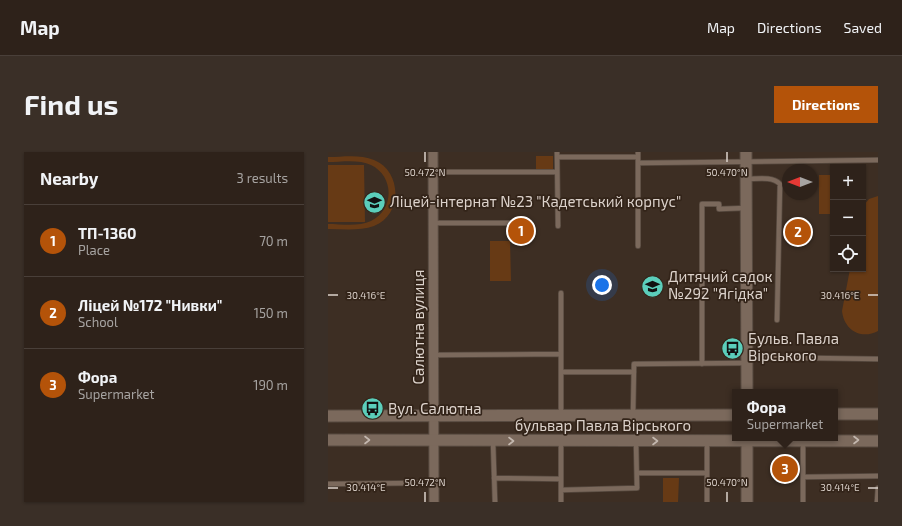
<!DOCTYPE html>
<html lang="en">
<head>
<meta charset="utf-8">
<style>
	:root { --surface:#2e221a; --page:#3a2f27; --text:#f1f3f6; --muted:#a7a4a2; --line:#493f39; --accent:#b45309 }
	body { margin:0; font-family:"Exo 2",sans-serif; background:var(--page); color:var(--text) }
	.controls { position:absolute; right:12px; top:12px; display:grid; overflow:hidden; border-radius:0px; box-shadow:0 1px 3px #0004 }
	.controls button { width:36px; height:36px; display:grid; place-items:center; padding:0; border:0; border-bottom:1px solid var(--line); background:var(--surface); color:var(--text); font:20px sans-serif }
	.compass { position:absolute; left:454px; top:12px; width:36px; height:36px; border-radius:50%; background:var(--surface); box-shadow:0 1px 3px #0004; rotate:270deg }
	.you { position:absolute; left:274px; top:133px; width:14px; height:14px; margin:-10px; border:3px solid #fff; border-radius:50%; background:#1a73e8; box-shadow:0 0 0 6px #1a73e833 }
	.badge { display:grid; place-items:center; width:26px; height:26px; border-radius:50%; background:var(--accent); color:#fff; font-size:13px; font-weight:700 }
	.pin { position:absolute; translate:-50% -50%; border:2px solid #fff; box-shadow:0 1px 4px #0006 }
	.popup { position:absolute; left:404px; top:237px; width:106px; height:52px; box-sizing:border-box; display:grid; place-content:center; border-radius:0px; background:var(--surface); filter:drop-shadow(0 1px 3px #0005); font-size:13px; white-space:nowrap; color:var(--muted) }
	.popup b { font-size:15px; color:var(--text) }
	.popup::after { content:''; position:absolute; left:50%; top:100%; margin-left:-8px; border:8px solid transparent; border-top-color:var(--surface) }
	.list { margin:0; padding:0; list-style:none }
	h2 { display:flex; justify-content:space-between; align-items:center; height:52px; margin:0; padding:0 16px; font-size:17px }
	h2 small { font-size:13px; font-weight:400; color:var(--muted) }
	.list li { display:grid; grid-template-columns:26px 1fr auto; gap:12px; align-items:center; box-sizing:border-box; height:72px; padding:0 16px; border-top:1px solid var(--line) }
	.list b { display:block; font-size:15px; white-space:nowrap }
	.list p { margin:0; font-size:13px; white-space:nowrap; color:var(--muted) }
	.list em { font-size:13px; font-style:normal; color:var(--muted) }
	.icon { flex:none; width:22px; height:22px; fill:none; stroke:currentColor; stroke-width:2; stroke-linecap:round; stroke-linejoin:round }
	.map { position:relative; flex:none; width:550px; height:350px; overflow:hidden; border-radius:0px }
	header { display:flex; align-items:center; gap:24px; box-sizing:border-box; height:56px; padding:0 20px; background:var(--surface); border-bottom:1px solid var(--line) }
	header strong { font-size:19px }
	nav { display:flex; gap:22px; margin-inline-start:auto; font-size:14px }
	.intro { display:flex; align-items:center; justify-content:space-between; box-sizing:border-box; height:96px; padding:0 24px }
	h1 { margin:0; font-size:28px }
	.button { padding:10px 18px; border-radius:0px; background:var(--accent); color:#fff; font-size:14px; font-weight:700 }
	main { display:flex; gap:24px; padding:0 24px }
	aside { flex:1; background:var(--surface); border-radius:0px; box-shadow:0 1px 3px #0004 }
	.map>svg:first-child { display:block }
	.green { fill:#673a15 }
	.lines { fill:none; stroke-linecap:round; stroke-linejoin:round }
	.service-casing { stroke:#584b41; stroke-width:6 }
	.minor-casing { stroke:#584b41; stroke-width:11 }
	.tertiary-casing { stroke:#584b41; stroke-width:13 }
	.service { stroke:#7b695c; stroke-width:4.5 }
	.minor { stroke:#7b695c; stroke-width:9 }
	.tertiary { stroke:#7b695c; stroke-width:11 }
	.oneway { stroke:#c4b8af }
	.ticks { fill:none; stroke:#dcd2cb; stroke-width:1.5 }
	.labels { text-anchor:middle; stroke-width:3.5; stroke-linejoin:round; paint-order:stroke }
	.poi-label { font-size:15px; fill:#dcd2cb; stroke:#332419; text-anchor:start }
	.street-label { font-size:15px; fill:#dcd2cb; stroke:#332419 }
	.ticks-label { font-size:10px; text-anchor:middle; fill:#dcd2cb; stroke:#332419; stroke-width:3.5; stroke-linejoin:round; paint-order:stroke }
</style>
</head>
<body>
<header>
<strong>Map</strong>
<nav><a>Map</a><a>Directions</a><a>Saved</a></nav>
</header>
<div class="intro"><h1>Find us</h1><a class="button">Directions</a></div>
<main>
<aside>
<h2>Nearby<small>3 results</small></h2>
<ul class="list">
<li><span class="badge">1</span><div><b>ТП-1360</b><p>Place</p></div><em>70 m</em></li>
<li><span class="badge">2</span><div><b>Ліцей №172 &quot;Нивки&quot;</b><p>School</p></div><em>150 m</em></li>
<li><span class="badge">3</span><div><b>Фора</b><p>Supermarket</p></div><em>190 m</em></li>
</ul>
</aside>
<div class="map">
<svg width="550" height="350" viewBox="0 0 550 350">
	<rect width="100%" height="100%" fill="#3d2e23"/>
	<path class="green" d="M208,4H225V17H208Z
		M0,5C15,5 32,2 46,8C74,19 75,63 46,74C32,79 15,77 0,77V72C13,72 31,75 43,69C67,57 66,24 43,13C31,7 13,10 0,10Z
		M0,13H36L37,70H0Z
		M491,23H505V62H491Z
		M550,44V179C533,188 516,178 514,159L522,117H535V54L541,47Z
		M162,89H182L183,129H162Z
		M335,326H351L350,350H335Z"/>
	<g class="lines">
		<defs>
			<path id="service" d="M229,0L230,74
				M229,5H310
				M310,11L550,8
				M105,20H229
				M418,27C429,27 444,24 452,32L449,168
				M105,71H198
				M310,94V0
				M106,203L233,202
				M420,205L550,207
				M374,212V52H391V57L418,56
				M233,220H306
				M233,262V141
				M305,263L306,212L419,211
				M165,289L167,350
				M233,289V350
				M379,290V350
				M475,290V325L550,324
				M309,321H379
				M166,326L233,327
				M0,332L89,331
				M233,338L309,336L308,289
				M475,350V325
				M549,350L550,336"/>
			<path id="minor" d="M105,0L106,350"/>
			<path id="tertiary" d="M418,0L419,240
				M507,262H550
				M0,264L407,263
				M419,286V350
				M0,288L550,289"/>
		</defs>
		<use href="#service" class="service-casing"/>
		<use href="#minor" class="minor-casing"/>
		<use href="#tertiary" class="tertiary-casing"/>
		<use href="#service" class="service"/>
		<use href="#minor" class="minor"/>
		<use href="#tertiary" class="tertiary"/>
	</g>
	<defs><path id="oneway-chevron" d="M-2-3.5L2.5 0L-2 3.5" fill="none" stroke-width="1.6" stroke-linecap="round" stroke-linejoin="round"/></defs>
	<g class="oneway">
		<use href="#oneway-chevron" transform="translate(39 288)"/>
		<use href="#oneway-chevron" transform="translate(528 288)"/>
		<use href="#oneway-chevron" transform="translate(183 289)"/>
		<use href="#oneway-chevron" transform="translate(327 289)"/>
	</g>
	<path class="ticks" d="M97,0V10M399,0V10M0,143H10M540,143H550M0,336H10M540,336H550M97,340V350M399,340V350"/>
	<defs>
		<symbol id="school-disc" viewBox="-11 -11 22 22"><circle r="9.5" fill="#5bcebb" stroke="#332419"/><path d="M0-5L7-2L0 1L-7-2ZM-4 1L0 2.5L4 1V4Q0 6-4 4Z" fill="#111"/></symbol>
		<symbol id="bus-disc" viewBox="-11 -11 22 22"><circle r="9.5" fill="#5bcebb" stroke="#332419"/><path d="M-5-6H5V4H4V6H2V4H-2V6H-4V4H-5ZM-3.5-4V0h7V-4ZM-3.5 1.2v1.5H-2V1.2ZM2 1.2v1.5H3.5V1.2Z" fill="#111"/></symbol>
	</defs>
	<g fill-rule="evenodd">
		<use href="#school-disc" x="34" y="38" width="25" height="25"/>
		<use href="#school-disc" x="312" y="122" width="25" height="25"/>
		<use href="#bus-disc" x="392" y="184" width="25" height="25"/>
		<use href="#bus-disc" x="32" y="244" width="25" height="25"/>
	</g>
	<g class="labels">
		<g class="poi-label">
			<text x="62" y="55">Ліцей-інтернат №23 "Кадетський корпус"</text>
			<text x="340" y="130">Дитячий садок<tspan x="340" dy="17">№292 "Ягідка"</tspan></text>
			<text x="420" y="192">Бульв. Павла<tspan x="420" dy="17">Вірського</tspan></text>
			<text x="60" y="262">Вул. Салютна</text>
		</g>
		<g class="street-label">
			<text transform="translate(91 175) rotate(-90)" y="5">Салютна вулиця</text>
			<text x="275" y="279">бульвар Павла Вірського</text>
		</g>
	</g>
	<g class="ticks-label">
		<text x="97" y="24">50.472°N</text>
		<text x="399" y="24">50.470°N</text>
		<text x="512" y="147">30.416°E</text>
		<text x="38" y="147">30.416°E</text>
		<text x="97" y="334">50.472°N</text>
		<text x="399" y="334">50.470°N</text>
		<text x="512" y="339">30.414°E</text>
		<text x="38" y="339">30.414°E</text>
	</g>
</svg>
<div class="controls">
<button>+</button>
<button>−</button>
<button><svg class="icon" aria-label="locate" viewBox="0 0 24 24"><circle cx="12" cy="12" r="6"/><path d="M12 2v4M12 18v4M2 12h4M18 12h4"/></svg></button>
</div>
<svg class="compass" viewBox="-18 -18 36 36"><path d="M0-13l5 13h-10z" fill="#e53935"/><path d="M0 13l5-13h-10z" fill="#a7a4a2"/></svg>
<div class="you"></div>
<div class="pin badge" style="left:193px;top:79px">1</div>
<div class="pin badge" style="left:470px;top:80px">2</div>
<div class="pin badge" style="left:457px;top:317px">3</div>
<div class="popup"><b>Фора</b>Supermarket</div>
</div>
</main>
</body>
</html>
